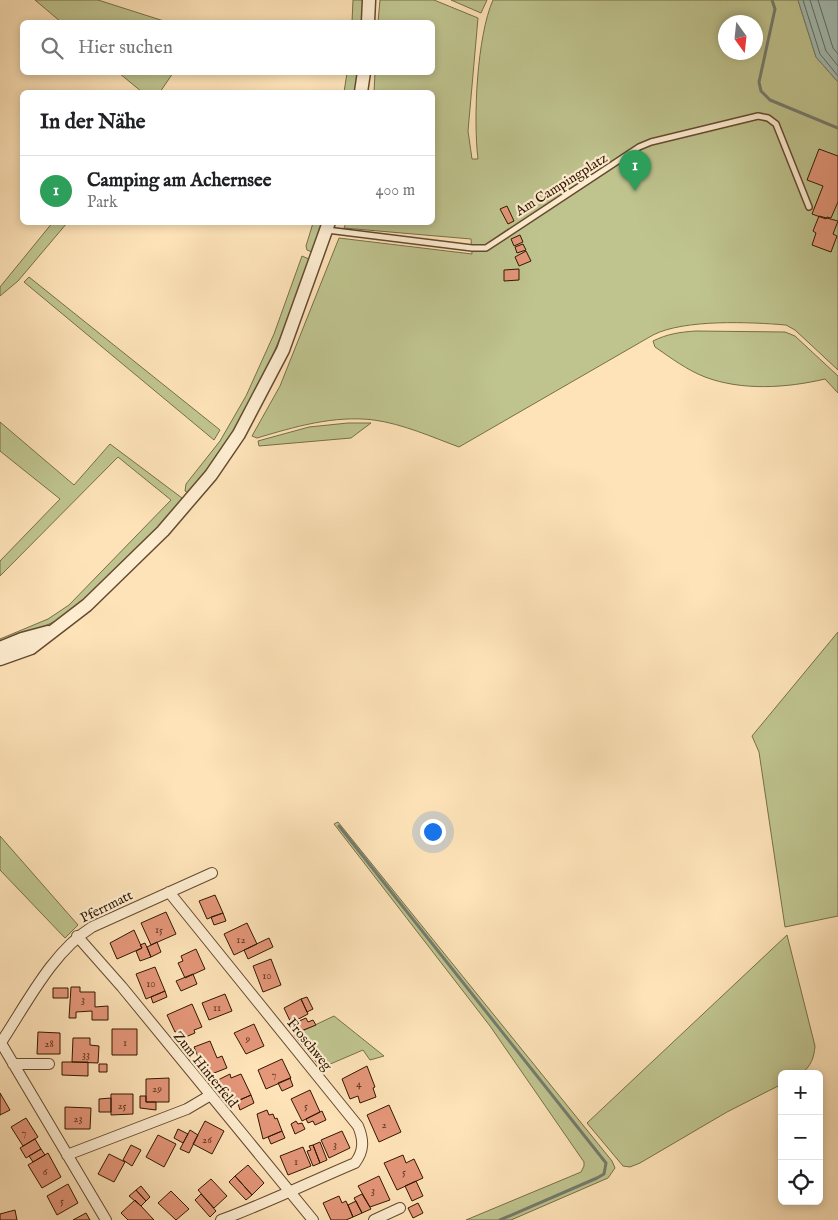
<!DOCTYPE html>
<html lang="de">
<head>
<meta charset="utf-8">
<style>
	:root { --surface:#fff; --page:#f2f2f2; --text:#202124; --muted:#757577; --line:#e0e0e0; --accent:#0b8043 }
	body { margin:0; font-family:"IM FELL English",serif; background:var(--page); color:var(--text) }
	.controls { position:absolute; right:15px; bottom:15px; display:grid; overflow:hidden; border-radius:8px; box-shadow:0 2px 8px #0003 }
	.controls button { width:45px; height:45px; display:grid; place-items:center; padding:0; border:0; border-bottom:1px solid var(--line); background:var(--surface); color:var(--text); font:25px sans-serif }
	.compass { position:absolute; left:718px; top:15px; width:45px; height:45px; border-radius:50%; background:var(--surface); box-shadow:0 2px 8px #0003; rotate:165deg }
	.you { position:absolute; left:432px; top:831px; width:18px; height:18px; margin:-12px; border:4px solid #fff; border-radius:50%; background:#1a73e8; box-shadow:0 0 0 8px #1a73e833 }
	.badge { display:grid; place-items:center; width:32px; height:32px; border-radius:50%; background:var(--accent); color:#fff; font-size:16px; font-weight:700 }
	.pin { position:absolute; translate:-50% -41px; filter:drop-shadow(0 1px 2px #0008) }
	.pin::after { content:''; position:absolute; top:26px; width:18px; height:15px; background:inherit; clip-path:polygon(0 0,100% 0,50% 100%) }
	.list { margin:0; padding:0; list-style:none }
	h2 { display:flex; justify-content:space-between; align-items:center; height:65px; margin:0; padding:0 20px; font-size:21px }
	h2 small { font-size:16px; font-weight:400; color:var(--muted) }
	.list li { display:grid; grid-template-columns:32px 1fr auto; gap:15px; align-items:center; box-sizing:border-box; height:70px; padding:0 20px; border-top:1px solid var(--line) }
	.list b { display:block; font-size:19px; white-space:nowrap }
	.list p { margin:0; font-size:16px; white-space:nowrap; color:var(--muted) }
	.list em { font-size:16px; font-style:normal; color:var(--muted) }
	.icon { flex:none; width:28px; height:28px; fill:none; stroke:currentColor; stroke-width:2; stroke-linecap:round; stroke-linejoin:round }
	.map { position:relative; flex:none; width:838px; height:1220px; overflow:hidden }
	.search { position:absolute; background:var(--surface); box-shadow:0 2px 8px #0003; left:20px; top:20px; width:415px; height:55px; display:flex; align-items:center; gap:12px; box-sizing:border-box; padding:0 18px; border-radius:8px; color:var(--muted); font-size:19px }
	.panel { position:absolute; background:var(--surface); box-shadow:0 2px 8px #0003; left:20px; top:90px; width:415px; height:135px; border-radius:8px }
	.map>svg:first-child { display:block }
	.green { fill:#bfc48f; stroke:#786e48; fill-rule:evenodd }
	.water { fill:#a1bdb5; stroke:#757b6d }
	.lines { fill:none; stroke-linecap:round; stroke-linejoin:round }
	.shore { stroke:#6a6a5b; stroke-width:1 }
	.stream { stroke:#757b6d; stroke-width:3 }
	.building { fill:#e49679; stroke:#321701 }
	.service-casing { stroke:#654a2f; stroke-width:8 }
	.minor-casing { stroke:#654a2f; stroke-width:12 }
	.tertiary-casing { stroke:#654a2f; stroke-width:15 }
	.service { stroke:#feedd1; stroke-width:5 }
	.minor { stroke:#feedd1; stroke-width:10 }
	.tertiary { stroke:#feedd1; stroke-width:12 }
	.labels { text-anchor:middle; stroke-width:4.5; stroke-linejoin:round; paint-order:stroke }
	.number-label { font-size:11px; fill:#5e371f }
	.street-label { font-size:14px; fill:#321701; stroke:#feedd1 }
</style>
</head>
<body>
<div class="map">
<svg width="838" height="1220" viewBox="0 0 838 1220">
	<rect width="100%" height="100%" fill="#fee3b8"/>
	<filter id="stains"><feTurbulence type="fractalNoise" baseFrequency=".004" numOctaves="4"/><feColorMatrix values="0 0 0 0 .2 0 0 0 0 .09 0 0 0 0 .02 0 0 0 .5 -.17"/></filter>
	<radialGradient id="worn" r=".72"><stop offset=".6" stop-color="#630" stop-opacity="0"/><stop offset="1" stop-color="#630" stop-opacity=".3"/></radialGradient>
	<path class="green" d="M35,0H98L167,22H61Z
		M353,0H363L362,22H352Z
		M380,0H434L478,18L468,131L472,159H478C473,119 477,36 493,0H798L816,57L838,82V370L795,330L786,325C751,322 684,319 653,335L459,447C432,437 403,424 374,420C334,415 294,427 257,438L252,436L280,386L339,238L472,254L471,239L344,228L346,223L432,222V92H374L375,73L432,72V22H378ZM726,22H756V52H726Z
		M451,0H487L481,13Z
		M119,73H173L160,92H142Z
		M347,73H358L355,92H344Z
		M53,222L67,223L18,281L0,296V287Z
		M313,223H323L314,249L312,252L307,250L306,246Z
		M302,256L309,259V264C277,349 248,423 189,493L185,491L186,484L220,441L246,396L274,334Z
		M29,277L220,430L214,440L24,282Z
		M696,331L785,332L795,336L838,376V393L825,379C787,388 742,391 705,377C687,370 671,358 655,347L653,341C667,334 680,332 696,331Z
		M0,422L74,485L110,444L182,498C179,511 86,600 70,612C49,627 24,634 0,642V639L48,619L69,605L171,500L118,457L0,576V561L60,499L0,451Z
		M348,423H371L351,438L259,446L258,441L309,427Z
		M838,632V916L785,927L759,752L752,736Z
		M338,822L612,1161L615,1168L608,1178L511,1220H466L581,1172L584,1166V1162L490,1026L334,824Z
		M0,836L78,925L65,938L0,870Z
		M787,935L815,1046C814,1058 811,1066 801,1074H782V1084L727,1112L640,1163L630,1167L623,1166L587,1123Z
		M334,1016L384,1056L370,1060L363,1050L321,1068L294,1035Z"/>
	<path class="water" d="M798,0H838V82L816,57Z"/>
	<g class="lines">
		<path class="shore" d="M803,0L820,54L838,76
			M810,0L826,51L838,66
			M818,0L833,48L838,54"/>
		<path class="stream" d="M772,0L775,9L759,82L761,91L770,100L838,128
			M339,826L606,1163L604,1174L597,1178L500,1220"/>
	</g>
	<path class="building" d="M819,149L838,156V202L831,218L827,217L826,219L812,214L823,186L807,180Z
		M507,206L514,221L508,224L500,209Z
		M819,216L838,221L833,234L837,236L831,252L812,245L816,233L813,231Z
		M520,235L523,242L514,246L511,239Z
		M523,244L526,250L517,253L515,247Z
		M526,251L531,261L519,266L515,257Z
		M519,269V280L504,281V270Z
		M215,895L223,913L207,919L199,901Z
		M166,912L176,934L151,945L141,923Z
		M223,913L226,921L214,925L211,917Z
		M247,923L257,944L234,955L224,934Z
		M134,930L142,948L117,959L110,943Z
		M269,938L273,947L248,959L244,950Z
		M157,942L161,952L151,957L147,947Z
		M145,943L151,957L140,961L136,951L142,948L140,945Z
		M196,949L205,969L185,978L178,963L183,961L181,956Z
		M271,959L281,985L263,992L253,966Z
		M155,967L165,991L146,999L136,974Z
		M193,974L197,984L181,991L176,981Z
		M71,987H80V992H95V1007L108,1006V1020H92V1011L76,1012V1018H69Z
		M53,988H68V998H53Z
		M165,991L167,997L153,1003L151,997Z
		M225,994L232,1011L209,1020L202,1003Z
		M307,997L313,1009L307,1012L301,999Z
		M301,999L308,1014L291,1023L284,1008Z
		M192,1004L202,1027L194,1030L195,1033L181,1039L177,1031L175,1032L167,1015Z
		M306,1018L308,1022L313,1020L316,1025L301,1031L297,1022Z
		M254,1024L264,1046L246,1054L234,1033Z
		M112,1029H137V1055H112Z
		M38,1032L60,1033V1054H37Z
		M73,1038H90V1045L99,1046L98,1063L72,1062Z
		M210,1041L217,1058L222,1056L227,1068L209,1075L205,1065L202,1066L194,1047Z
		M282,1059L291,1078L266,1089L258,1070Z
		M62,1062H88V1076L62,1075Z
		M99,1064H107V1072H99Z
		M367,1066L375,1087L373,1088L376,1097L360,1103L358,1096L350,1099L342,1079Z
		M230,1074L231,1078L241,1074L251,1095L229,1105L218,1080Z
		M169,1078V1102H146V1079Z
		M290,1078L293,1086L282,1091L278,1083Z
		M310,1090L320,1112L302,1121L291,1099Z
		M0,1093L10,1110L0,1115Z
		M111,1094H133V1114L111,1115Z
		M251,1095L254,1103L240,1110L237,1101Z
		M140,1096H146V1102H156V1110L140,1108Z
		M111,1098V1112H99V1099Z
		M389,1105L401,1132L379,1142L367,1115Z
		M65,1107L91,1108L90,1129H65Z
		M267,1110L269,1115L273,1114L275,1119L277,1118L282,1131L263,1139L257,1114Z
		M322,1111L326,1120L315,1125L313,1121L308,1123L306,1119Z
		M26,1118L38,1137L23,1146L11,1127Z
		M205,1121L224,1131L212,1154L193,1144Z
		M296,1121L298,1124L302,1123L305,1129L295,1134L291,1124Z
		M178,1129L188,1134L183,1143L174,1138Z
		M190,1130L198,1135L189,1153L180,1149Z
		M282,1131L285,1138L271,1144L268,1137Z
		M342,1131L350,1148L329,1158L321,1140Z
		M158,1135L176,1144L164,1167L146,1157Z
		M35,1139L41,1149L26,1158L20,1148Z
		M320,1142L327,1160L320,1163L313,1145Z
		M131,1145L141,1150L132,1166L123,1160Z
		M313,1145L320,1163L313,1166L307,1151L311,1150L309,1146Z
		M303,1147L311,1166L288,1175L280,1156Z
		M41,1149L45,1155L33,1162L29,1156Z
		M48,1153L61,1177L42,1188L28,1165Z
		M109,1154L125,1162L114,1182L98,1174Z
		M403,1155L406,1163L414,1159L423,1178L397,1190L384,1163Z
		M248,1165L264,1183L252,1195L235,1176Z
		M235,1176L252,1195L246,1200L229,1182Z
		M379,1176L390,1200L370,1207L358,1186Z
		M211,1179L227,1196L214,1208L198,1190Z
		M416,1181L423,1196L412,1201L405,1186Z
		M68,1184L78,1203L57,1215L47,1196Z
		M141,1186L150,1197L146,1201L136,1190Z
		M136,1190L146,1201L141,1206L129,1196Z
		M171,1191L189,1209L176,1220L158,1203Z
		M201,1194L216,1211L210,1217L195,1200Z
		M362,1194L371,1209L362,1213L354,1198Z
		M339,1196L342,1203L346,1201L353,1217L346,1220H331L323,1203Z
		M135,1200L141,1206L154,1220H128L121,1213Z
		M356,1201L362,1213L353,1217L348,1205Z
		M418,1203L423,1213L413,1218L408,1208Z
		M15,1210L17,1220H0V1214Z
		M86,1213L90,1220H73Z"/>
	<g class="lines">
		<defs>
			<path id="service" d="M327,230L472,248H486L639,147L651,142L758,116L768,118L776,124L809,207"/>
			<path id="minor" d="M169,892L358,1126C364,1140 364,1151 355,1163C310,1182 267,1203 221,1220
				M77,936L122,987L313,1220
				M1,1043L106,1220
				M0,1044C26,1005 52,952 92,927L212,873
				M13,1064H49
				M67,1155L187,1109L209,1096
				M374,1220L400,1208"/>
			<path id="tertiary" d="M368,22L369,0
				M361,92L364,72
				M0,648L22,639L48,632
				M0,659L31,648L87,605L163,531L211,475L239,434L283,350L329,222"/>
		</defs>
		<use href="#service" class="service-casing"/>
		<use href="#minor" class="minor-casing"/>
		<use href="#tertiary" class="tertiary-casing"/>
		<use href="#service" class="service"/>
		<use href="#minor" class="minor"/>
		<use href="#tertiary" class="tertiary"/>
	</g>
	<g class="labels">
		<g class="number-label">
			<text x="159" y="933">15</text>
			<text x="241" y="943">12</text>
			<text x="267" y="979">10</text>
			<text x="151" y="987">10</text>
			<text x="83" y="1003">3</text>
			<text x="217" y="1011">11</text>
			<text x="248" y="1042">9</text>
			<text x="125" y="1046">1</text>
			<text x="49" y="1047">28</text>
			<text x="86" y="1058">33</text>
			<text x="274" y="1078">7</text>
			<text x="359" y="1087">4</text>
			<text x="157" y="1092">29</text>
			<text x="122" y="1109">25</text>
			<text x="306" y="1109">5</text>
			<text x="78" y="1122">23</text>
			<text x="384" y="1128">2</text>
			<text x="24" y="1136">7</text>
			<text x="207" y="1143">26</text>
			<text x="335" y="1148">3</text>
			<text x="296" y="1165">1</text>
			<text x="45" y="1175">6</text>
			<text x="404" y="1175">5</text>
			<text x="373" y="1194">3</text>
			<text x="62" y="1204">5</text>
		</g>
		<g class="street-label">
			<text transform="translate(561 184) rotate(-32)" y="5">Am Campingplatz</text>
			<text transform="translate(106 906) rotate(-26)" y="5">Pferrmatt</text>
			<text transform="translate(310 1044) rotate(51)" y="5">Froschweg</text>
			<text transform="translate(206 1069) rotate(51)" y="5">Zum Hinterfeld</text>
		</g>
	</g>
	<rect width="100%" height="100%" filter="url(#stains)"/>
	<rect width="100%" height="100%" fill="url(#worn)"/>
</svg>
<div class="controls">
<button>+</button>
<button>−</button>
<button><svg class="icon" aria-label="locate" viewBox="0 0 24 24"><circle cx="12" cy="12" r="6"/><path d="M12 2v4M12 18v4M2 12h4M18 12h4"/></svg></button>
</div>
<svg class="compass" viewBox="-18 -18 36 36"><path d="M0-13l5 13h-10z" fill="#e53935"/><path d="M0 13l5-13h-10z" fill="#757577"/></svg>
<div class="you"></div>
<div class="pin badge" style="left:635px;top:191px;background:#2e9e5b">1</div>
<div class="search"><svg class="icon" aria-label="search" viewBox="0 0 24 24"><circle cx="10" cy="10" r="6"/><path d="M15 15l6 6"/></svg>Hier suchen</div>
<section class="panel">
<h2>In der Nähe<small></small></h2>
<ul class="list">
<li><span class="badge" style="background:#2e9e5b">1</span><div><b>Camping am Achernsee</b><p>Park</p></div><em>400 m</em></li>
</ul>
</section>
</div>
</body>
</html>
